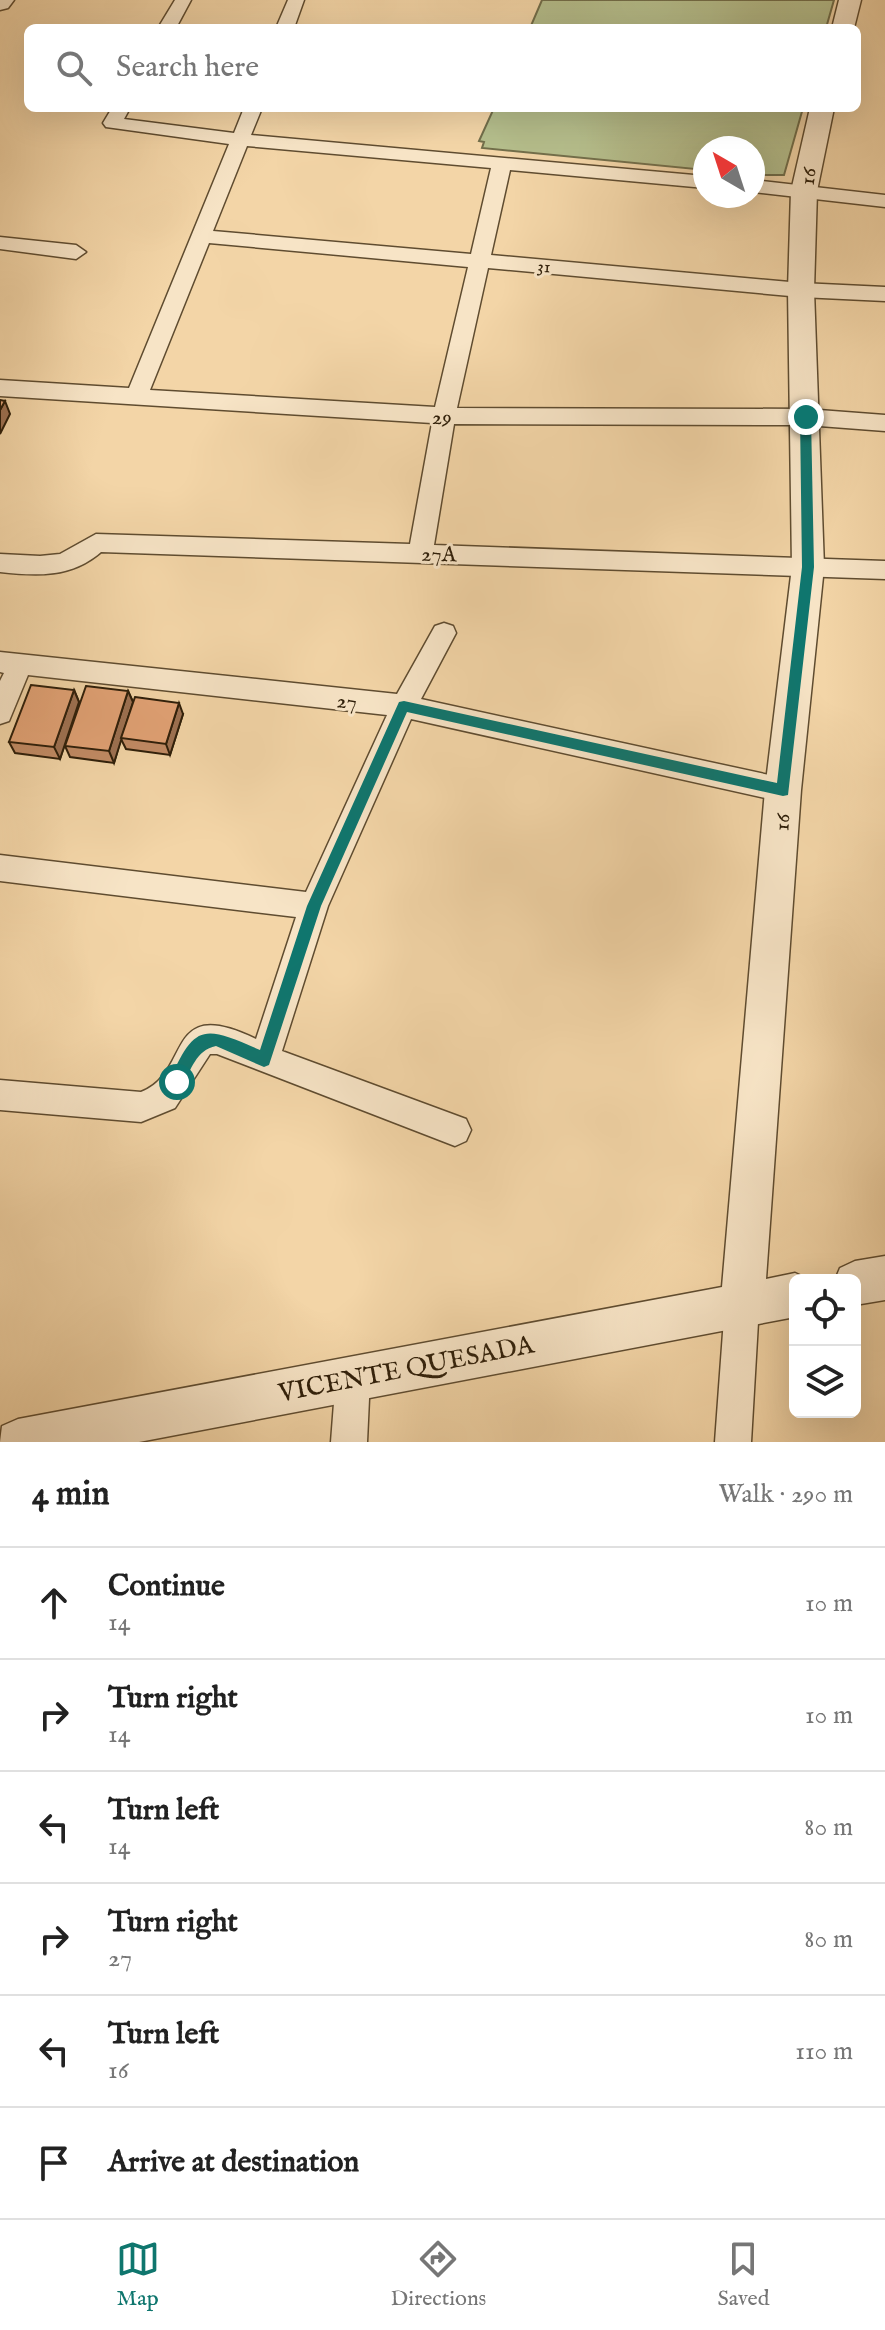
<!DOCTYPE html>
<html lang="en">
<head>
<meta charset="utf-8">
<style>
	:root { --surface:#fff; --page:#f6f6f6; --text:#222; --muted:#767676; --line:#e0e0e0; --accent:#0f766e }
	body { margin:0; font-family:"IM FELL English",serif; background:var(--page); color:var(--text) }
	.controls { position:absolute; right:24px; bottom:24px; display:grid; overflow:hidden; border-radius:12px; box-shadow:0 8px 32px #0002 }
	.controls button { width:72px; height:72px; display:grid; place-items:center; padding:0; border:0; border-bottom:2px solid var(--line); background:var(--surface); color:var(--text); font:40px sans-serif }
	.compass { position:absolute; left:693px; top:136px; width:72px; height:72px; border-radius:50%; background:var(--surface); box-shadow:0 8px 32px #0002; rotate:321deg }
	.stop { position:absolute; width:24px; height:24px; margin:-18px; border:6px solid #0f766e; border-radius:50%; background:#fff }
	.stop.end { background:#0f766e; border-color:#fff; box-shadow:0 2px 8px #0008 }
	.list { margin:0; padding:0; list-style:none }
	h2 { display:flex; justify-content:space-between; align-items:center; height:104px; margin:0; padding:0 32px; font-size:34px }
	h2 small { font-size:26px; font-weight:400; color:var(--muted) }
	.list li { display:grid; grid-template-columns:52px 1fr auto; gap:24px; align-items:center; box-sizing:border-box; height:112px; padding:0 32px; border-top:2px solid var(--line) }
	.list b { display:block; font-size:30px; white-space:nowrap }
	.list p { margin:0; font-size:26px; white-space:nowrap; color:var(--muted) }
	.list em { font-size:26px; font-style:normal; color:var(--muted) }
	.icon { flex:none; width:44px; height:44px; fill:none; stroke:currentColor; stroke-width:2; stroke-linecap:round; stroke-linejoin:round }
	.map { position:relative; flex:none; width:885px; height:1442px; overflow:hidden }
	.search { position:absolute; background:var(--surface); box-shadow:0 8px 32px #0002; left:24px; right:24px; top:24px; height:88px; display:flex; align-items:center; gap:20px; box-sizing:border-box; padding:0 28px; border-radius:12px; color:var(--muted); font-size:30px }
	.sheet { height:776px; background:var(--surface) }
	nav { display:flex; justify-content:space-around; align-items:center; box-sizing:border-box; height:112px; border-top:2px solid var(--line); background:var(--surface); font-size:22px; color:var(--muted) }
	nav a { display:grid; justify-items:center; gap:4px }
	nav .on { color:var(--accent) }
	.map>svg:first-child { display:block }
	.green { fill:#b5be8c; stroke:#726e4a; stroke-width:2 }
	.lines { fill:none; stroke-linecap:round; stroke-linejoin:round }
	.minor-casing { stroke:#5f4c30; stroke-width:3 }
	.tertiary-casing { stroke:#5f4c30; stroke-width:3 }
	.minor { fill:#f7e4c6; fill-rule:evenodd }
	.tertiary { fill:#f7e4c6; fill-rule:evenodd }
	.wall { fill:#c28b65; stroke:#2e1e09; stroke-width:2 }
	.shaded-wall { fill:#9e7152; stroke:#2e1e09; stroke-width:2 }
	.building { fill:#e2a275; stroke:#2e1e09; stroke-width:2 }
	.route { fill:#0f766e }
	.labels { text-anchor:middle; stroke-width:6; stroke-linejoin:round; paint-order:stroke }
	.far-street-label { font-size:18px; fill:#2e1e09; stroke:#f7e4c6 }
	.street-label { font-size:22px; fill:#2e1e09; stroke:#f7e4c6 }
	.near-street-label { font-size:26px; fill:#2e1e09; stroke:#f7e4c6 }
</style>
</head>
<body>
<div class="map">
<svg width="885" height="1442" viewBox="0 0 885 1442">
	<rect width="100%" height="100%" fill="#f3d5a7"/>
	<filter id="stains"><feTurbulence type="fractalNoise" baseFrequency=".0025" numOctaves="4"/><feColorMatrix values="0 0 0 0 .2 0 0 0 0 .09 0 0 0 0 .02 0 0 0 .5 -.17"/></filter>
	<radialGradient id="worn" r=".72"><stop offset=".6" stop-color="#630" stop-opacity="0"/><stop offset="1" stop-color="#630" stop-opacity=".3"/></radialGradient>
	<path class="green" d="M542,0H834L826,28H530Z
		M494,108H803L784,175H753V148H705V170L482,148L484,142L479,141Z"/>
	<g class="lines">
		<defs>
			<path id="minor" d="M175,0H191L176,28H158Z
				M288,0H304L294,28H276Z
				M112,108H130L124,119L234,133L244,108H262L251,135L705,176V188L510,170L491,255L801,283L885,287V301L801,297L488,268L457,408L806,409L885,415V431L806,425L454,424L434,545L885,561V579L101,552C71,578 37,576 0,572V554L40,556L60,554L96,534L410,544L432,423L0,396V380L129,388L229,144L106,127L103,123ZM247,146L491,168L471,254L213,231ZM209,243L468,267L435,407L150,390Z
				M753,180L885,195V207L753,192Z
				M0,237L76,245L86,252L76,259L0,249Z
				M444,623L453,626L456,633L421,699L783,778L793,782L796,790L793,798L783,802L411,719L328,906L282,1051L466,1119L471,1130L466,1141L455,1146L217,1054H210L175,1108L141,1122L0,1110V1080L141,1092C193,1072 163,994 256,1039L296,917L0,881V855L306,892L387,715L28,675L9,721L0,724V681L4,673L0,672V652L397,694L435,626Z
				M742,1288L754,1293L759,1305L751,1442H715L725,1305L730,1293Z
				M353,1360L365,1365L370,1377L367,1442H331L336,1377L341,1365Z"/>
			<path id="tertiary" d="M0,0H14L8,8L0,10Z
				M839,0H861L854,28H832Z
				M810,108H834L817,191L814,290L824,567L801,790L766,1279L795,1273L810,1280H795V1317L139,1442H0L2,1426L18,1419L722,1287L765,790L792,567L788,290L791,191Z
				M885,1256V1300L855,1305V1280H835L840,1268L855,1261Z"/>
		</defs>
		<use href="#minor" class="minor-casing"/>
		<use href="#tertiary" class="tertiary-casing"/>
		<use href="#minor" class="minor"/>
		<use href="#tertiary" class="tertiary"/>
	</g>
	<path class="wall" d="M74,690L79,702L60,759L15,753L9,742Z
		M128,691L133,702L183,714L170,755L126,749L121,739L114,763L70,757L65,746Z"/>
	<path class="shaded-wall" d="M5,401L10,414L0,434V410Z
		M74,690L79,702L60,759L54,747Z
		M128,691L133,702L114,763L109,751Z
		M179,703L183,714L170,755L166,744Z"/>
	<path class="building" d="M0,400L5,401L0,410Z
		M31,685L74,690L54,747L9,742Z
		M86,686L128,691L109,751L65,746Z
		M135,697L179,703L166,744L121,738Z"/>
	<path class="route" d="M806,413L811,417L814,567L788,795L783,796L407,712L321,906L269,1065L264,1067L216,1046C196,1050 191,1070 182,1087H172L169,1082C195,1022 204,1026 260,1050L307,906L399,702L404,701L777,783L802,567L800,417Z"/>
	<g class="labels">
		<g class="far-street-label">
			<text transform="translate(544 266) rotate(5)" y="6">31</text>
		</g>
		<g class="street-label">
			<text transform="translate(807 176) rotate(-81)" y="8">16</text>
			<text transform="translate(442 416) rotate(2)" y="8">29</text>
			<text transform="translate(439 553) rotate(2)" y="8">27A</text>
			<text transform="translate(347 700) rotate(6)" y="8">27</text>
			<text transform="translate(781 822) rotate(-85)" y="8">16</text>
		</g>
		<g class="near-street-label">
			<text transform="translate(406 1368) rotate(-11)" y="9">VICENTE QUESADA</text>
		</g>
	</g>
	<rect width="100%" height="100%" filter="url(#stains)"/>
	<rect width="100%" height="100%" fill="url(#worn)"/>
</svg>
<div class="controls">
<button><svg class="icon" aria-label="locate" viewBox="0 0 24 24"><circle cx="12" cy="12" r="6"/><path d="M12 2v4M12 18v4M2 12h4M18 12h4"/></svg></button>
<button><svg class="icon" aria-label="layers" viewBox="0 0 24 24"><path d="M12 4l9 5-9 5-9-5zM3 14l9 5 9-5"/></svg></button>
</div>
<svg class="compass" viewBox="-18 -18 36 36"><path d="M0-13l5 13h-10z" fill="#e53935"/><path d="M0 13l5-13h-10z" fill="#767676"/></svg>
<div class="stop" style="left:177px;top:1082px"></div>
<div class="stop end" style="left:806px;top:417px"></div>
<div class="search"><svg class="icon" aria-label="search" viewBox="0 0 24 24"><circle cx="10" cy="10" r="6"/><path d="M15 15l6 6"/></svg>Search here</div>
</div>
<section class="sheet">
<h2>4 min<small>Walk · 290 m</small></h2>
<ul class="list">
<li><svg class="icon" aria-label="ahead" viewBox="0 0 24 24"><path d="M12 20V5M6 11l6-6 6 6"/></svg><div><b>Continue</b><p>14</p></div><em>10 m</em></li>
<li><svg class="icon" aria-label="right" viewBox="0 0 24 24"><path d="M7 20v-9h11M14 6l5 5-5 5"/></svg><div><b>Turn right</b><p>14</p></div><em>10 m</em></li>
<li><svg class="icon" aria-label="left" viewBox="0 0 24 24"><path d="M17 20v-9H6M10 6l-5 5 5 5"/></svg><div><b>Turn left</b><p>14</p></div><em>80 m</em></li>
<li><svg class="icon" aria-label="right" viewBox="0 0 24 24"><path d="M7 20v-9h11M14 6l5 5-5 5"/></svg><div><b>Turn right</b><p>27</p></div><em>80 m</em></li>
<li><svg class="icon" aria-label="left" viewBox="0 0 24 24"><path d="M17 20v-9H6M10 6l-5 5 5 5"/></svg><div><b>Turn left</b><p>16</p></div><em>110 m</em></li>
<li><svg class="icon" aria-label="arrive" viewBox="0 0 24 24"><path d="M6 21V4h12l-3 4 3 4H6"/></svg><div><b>Arrive at destination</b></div></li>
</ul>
</section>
<nav>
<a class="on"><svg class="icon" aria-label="map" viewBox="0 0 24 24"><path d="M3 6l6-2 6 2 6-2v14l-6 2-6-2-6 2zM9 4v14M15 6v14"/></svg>Map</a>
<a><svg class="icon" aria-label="directions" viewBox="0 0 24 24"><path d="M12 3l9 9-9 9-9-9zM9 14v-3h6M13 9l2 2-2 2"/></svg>Directions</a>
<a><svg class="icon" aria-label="saved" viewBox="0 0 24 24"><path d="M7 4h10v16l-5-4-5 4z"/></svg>Saved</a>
</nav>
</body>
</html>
